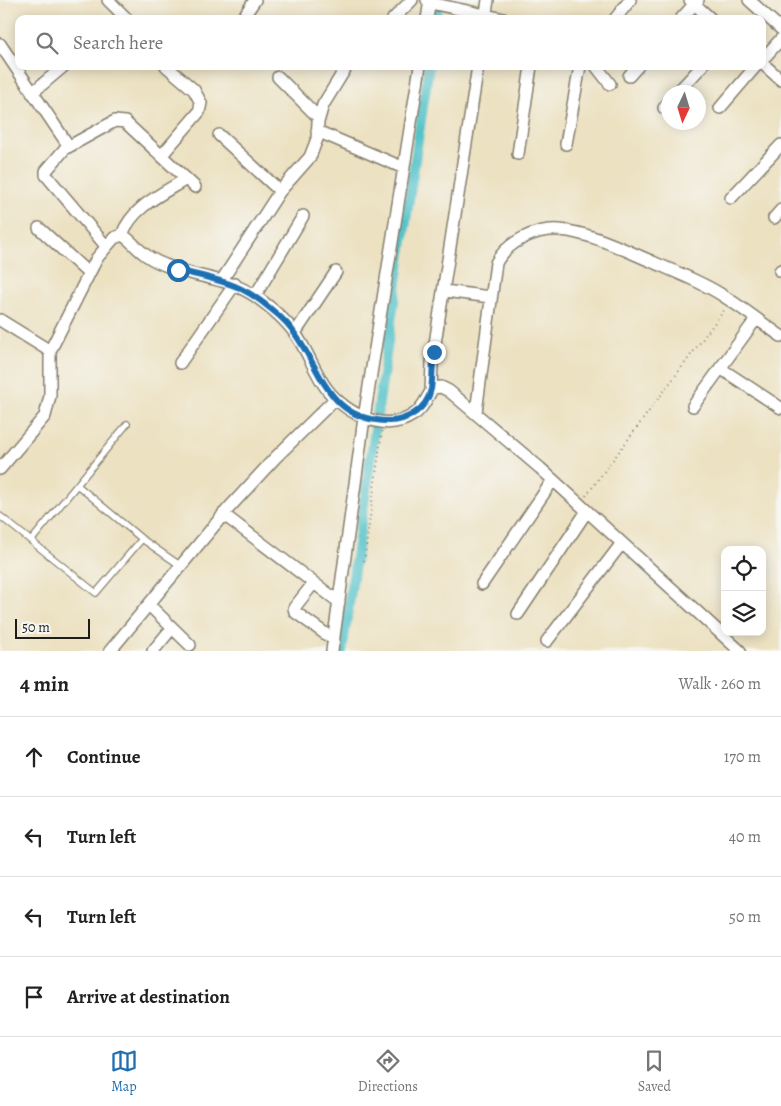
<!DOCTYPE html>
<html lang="en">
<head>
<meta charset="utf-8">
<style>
	:root { --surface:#fff; --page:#f6f6f6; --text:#222; --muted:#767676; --line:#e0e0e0; --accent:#1f6fb2 }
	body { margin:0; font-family:Alegreya,serif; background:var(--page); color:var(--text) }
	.controls { position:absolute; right:15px; bottom:15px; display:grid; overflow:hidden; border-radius:10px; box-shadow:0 2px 12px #0003 }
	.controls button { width:45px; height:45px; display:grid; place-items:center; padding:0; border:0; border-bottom:1px solid var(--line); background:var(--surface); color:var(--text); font:25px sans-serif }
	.compass { position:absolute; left:661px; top:85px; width:45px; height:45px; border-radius:50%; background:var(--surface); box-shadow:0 2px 12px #0003; rotate:184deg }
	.scale { position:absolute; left:15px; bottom:12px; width:75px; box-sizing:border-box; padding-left:5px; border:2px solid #1c1c1c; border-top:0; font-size:14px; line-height:18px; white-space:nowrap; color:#1c1c1c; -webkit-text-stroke:4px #f6f6f2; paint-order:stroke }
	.stop { position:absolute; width:15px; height:15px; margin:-11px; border:4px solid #1f6fb2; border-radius:50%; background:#fff }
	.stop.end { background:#1f6fb2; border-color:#fff; box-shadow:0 1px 5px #0008 }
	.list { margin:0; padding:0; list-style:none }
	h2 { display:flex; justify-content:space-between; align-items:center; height:65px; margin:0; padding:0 20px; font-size:21px }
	h2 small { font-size:16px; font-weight:400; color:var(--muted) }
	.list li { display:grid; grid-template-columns:32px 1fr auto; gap:15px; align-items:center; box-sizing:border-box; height:80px; padding:0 20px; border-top:1px solid var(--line) }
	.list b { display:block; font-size:19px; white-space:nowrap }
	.list em { font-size:16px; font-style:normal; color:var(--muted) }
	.icon { flex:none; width:28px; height:28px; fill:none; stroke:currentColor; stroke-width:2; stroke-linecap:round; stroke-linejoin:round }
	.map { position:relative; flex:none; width:781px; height:651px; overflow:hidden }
	.search { position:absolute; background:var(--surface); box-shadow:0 2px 12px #0003; left:15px; right:15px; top:15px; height:55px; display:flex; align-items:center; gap:12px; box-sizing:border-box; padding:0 18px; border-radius:10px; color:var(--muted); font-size:19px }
	.sheet { height:385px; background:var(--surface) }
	nav { display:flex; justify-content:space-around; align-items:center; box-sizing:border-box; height:70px; border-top:1px solid var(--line); background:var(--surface); font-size:14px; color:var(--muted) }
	nav a { display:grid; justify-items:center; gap:2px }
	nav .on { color:var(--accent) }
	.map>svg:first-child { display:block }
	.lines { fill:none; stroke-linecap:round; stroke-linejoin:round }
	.canal { stroke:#55c3ca; stroke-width:10 }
	.service-casing { stroke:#847e6e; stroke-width:8 }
	.minor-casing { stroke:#847e6e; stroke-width:14 }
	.path { stroke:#847e6e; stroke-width:2; stroke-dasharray:1 4; stroke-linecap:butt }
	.service { stroke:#fff; stroke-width:5.5 }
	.minor { stroke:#fff; stroke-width:11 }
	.route { stroke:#1f6fb2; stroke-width:6 }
</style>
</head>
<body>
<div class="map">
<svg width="781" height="651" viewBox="0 0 781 651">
	<rect width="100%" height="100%" fill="#f6f6f2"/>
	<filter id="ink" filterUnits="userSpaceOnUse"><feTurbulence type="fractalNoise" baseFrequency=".02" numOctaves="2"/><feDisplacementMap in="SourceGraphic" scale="10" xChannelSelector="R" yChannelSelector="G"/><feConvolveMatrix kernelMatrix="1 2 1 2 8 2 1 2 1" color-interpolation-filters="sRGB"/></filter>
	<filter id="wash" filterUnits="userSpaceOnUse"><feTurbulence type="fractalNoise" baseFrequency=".0096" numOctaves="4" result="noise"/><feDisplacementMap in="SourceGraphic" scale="20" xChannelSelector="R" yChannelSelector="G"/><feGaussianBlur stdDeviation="1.12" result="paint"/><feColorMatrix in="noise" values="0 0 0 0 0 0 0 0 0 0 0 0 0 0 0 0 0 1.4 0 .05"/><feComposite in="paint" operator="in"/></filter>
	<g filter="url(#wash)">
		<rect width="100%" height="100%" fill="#ece1c1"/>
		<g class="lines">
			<path class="canal" d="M436,19L439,0
				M342,651L429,66"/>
		</g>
	</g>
	<g filter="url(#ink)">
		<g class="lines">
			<defs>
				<path id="service" d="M77,485L142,539L181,566
					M0,516L96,593L142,539
					M31,541L127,424"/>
				<path id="minor" d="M108,0L127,19
					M427,0L435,4L504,19
					M690,0L711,19
					M749,0L781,29
					M242,19L255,0
					M393,19L412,0
					M427,19L430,0
					M485,19L488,0
					M615,19L630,0
					M681,19L698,0
					M0,44L68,145L46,171V175L106,246
					M762,60L781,39
					M762,63L781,80
					M596,66L610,84
					M629,76L638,66
					M278,77L319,118
					M678,92L702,66
					M32,93L64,66
					M664,108L668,103
					M720,108L756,66
					M317,131L404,168
					M219,135L280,191
					M566,144L580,66
					M68,147L115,121L125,122L195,187
					M518,154L531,66
					M162,155L199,112L201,103L194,90L166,66
					M731,198L781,145
					M774,218L781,210
					M39,228L89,274
					M122,235C132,207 162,194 186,179
					M780,271L781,270
					M222,280L280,191L310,157L317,139L318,122L323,105L347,66
					M445,291L490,297
					M255,296L303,216
					M0,320L50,351
					M295,333L336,272
					M180,363L235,284
					M720,368L781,408
					M431,391L432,363L478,66
					M693,406L756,319
					M476,412L496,263C507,242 536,228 560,230C592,233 624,250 653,262C677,273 703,282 725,297C744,309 762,323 781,336
					M0,469L45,416L50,396V351L97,258L114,238L122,235C130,239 135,247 142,252C149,258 157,262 165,265C195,278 227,277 255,296C269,306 284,318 294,332C306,348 313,368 324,385C341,411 383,435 413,415C423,409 427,397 433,388L441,387L449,391L540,468L740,651
					M223,514L339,602
					M313,584L294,608L295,612L334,640
					M482,584L553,480
					M149,605L190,645
					M518,614L587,511
					M547,641L622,543
					M110,651L228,509L275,458L335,399
					M153,651L172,628
					M332,651L364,418L420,66"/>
			</defs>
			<use href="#service" class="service-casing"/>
			<use href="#minor" class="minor-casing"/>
			<path class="path" d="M586,496L725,309
				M364,561L382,431"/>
			<use href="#service" class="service"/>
			<use href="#minor" class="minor"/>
		</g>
	</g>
	<g class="lines" filter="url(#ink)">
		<path class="route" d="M178,270C218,281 238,281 271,309C280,316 289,324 295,334C323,373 329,421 389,421C407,421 427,409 431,389C433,377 432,364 434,352"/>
	</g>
</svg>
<div class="controls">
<button><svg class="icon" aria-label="locate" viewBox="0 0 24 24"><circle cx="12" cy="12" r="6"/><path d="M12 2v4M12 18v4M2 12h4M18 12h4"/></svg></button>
<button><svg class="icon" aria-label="layers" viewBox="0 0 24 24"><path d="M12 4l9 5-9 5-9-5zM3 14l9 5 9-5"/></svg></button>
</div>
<svg class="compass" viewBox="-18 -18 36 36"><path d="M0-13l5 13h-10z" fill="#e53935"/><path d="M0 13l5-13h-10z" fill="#767676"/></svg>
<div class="scale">50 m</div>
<div class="stop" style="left:178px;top:270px"></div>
<div class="stop end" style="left:434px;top:352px"></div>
<div class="search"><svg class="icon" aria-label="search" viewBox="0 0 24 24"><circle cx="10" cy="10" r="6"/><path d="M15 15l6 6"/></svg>Search here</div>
</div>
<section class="sheet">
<h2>4 min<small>Walk · 260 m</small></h2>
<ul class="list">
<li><svg class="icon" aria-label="ahead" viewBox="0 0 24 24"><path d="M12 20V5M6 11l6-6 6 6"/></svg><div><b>Continue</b></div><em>170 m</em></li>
<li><svg class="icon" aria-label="left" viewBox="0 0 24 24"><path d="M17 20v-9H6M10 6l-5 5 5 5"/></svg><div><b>Turn left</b></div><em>40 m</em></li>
<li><svg class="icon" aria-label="left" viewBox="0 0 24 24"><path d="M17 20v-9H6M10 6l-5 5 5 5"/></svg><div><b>Turn left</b></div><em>50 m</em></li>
<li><svg class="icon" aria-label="arrive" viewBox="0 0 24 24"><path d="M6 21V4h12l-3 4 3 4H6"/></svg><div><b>Arrive at destination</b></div></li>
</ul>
</section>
<nav>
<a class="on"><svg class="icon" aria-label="map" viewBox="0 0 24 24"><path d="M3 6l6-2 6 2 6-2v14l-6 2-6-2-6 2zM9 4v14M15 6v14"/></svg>Map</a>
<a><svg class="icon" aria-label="directions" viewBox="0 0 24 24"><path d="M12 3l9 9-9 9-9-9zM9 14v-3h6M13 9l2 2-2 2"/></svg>Directions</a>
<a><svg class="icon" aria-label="saved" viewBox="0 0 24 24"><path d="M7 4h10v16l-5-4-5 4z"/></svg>Saved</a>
</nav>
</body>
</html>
